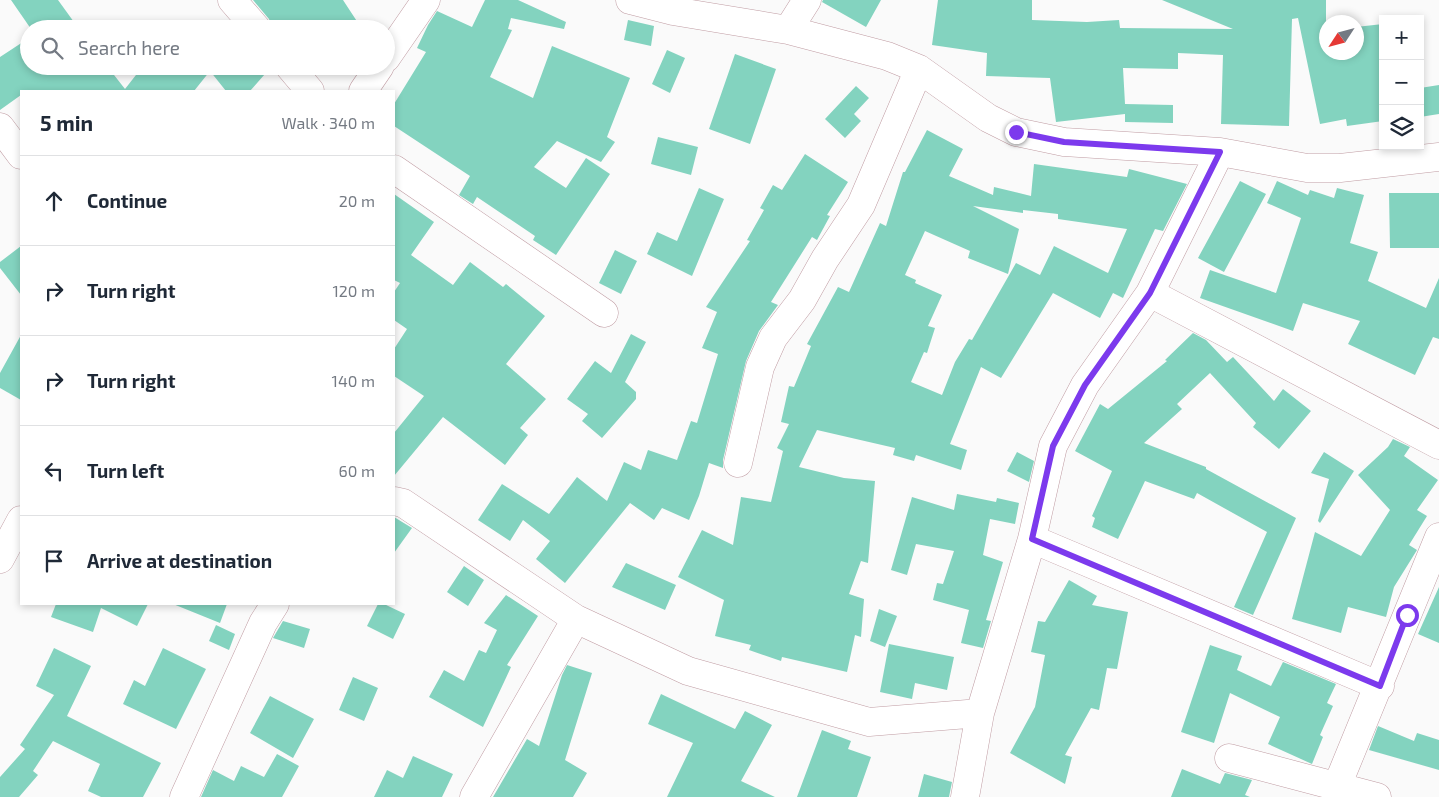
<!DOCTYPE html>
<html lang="en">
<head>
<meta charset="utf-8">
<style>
	:root { --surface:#fff; --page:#f2f2f3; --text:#1f2937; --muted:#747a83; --line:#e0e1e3 }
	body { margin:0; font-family:"Exo 2",sans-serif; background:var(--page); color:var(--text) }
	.controls { position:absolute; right:15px; top:15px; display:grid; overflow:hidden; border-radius:0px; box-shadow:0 2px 8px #0003 }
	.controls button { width:45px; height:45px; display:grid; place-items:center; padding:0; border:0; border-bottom:1px solid var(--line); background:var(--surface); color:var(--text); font:25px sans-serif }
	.compass { position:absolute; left:1319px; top:15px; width:45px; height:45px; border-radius:50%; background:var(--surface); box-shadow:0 2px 8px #0003; rotate:234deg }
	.stop { position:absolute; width:15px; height:15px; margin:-11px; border:4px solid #7c3aed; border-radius:50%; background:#fff }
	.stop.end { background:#7c3aed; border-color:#fff; box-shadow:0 1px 5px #0008 }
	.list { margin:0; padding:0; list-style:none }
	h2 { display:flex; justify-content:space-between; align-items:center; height:65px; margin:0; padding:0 20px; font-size:21px }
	h2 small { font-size:16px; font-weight:400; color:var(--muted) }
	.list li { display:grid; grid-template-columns:32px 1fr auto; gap:15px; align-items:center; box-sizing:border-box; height:90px; padding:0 20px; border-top:1px solid var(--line) }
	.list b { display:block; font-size:19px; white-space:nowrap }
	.list em { font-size:16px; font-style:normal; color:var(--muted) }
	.icon { flex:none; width:28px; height:28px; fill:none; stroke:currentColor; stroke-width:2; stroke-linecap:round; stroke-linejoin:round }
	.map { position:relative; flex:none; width:1439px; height:797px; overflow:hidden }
	.search { position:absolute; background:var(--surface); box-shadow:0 2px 8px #0003; left:20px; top:20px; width:375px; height:55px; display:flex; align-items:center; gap:12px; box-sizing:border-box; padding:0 18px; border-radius:28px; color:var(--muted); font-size:19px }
	.panel { position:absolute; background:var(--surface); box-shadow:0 2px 8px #0003; left:20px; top:90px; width:375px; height:515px; border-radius:0px }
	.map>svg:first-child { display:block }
	.building { fill:#83d3bf; fill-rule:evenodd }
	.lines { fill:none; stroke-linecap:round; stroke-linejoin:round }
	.minor-casing { stroke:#c09ca3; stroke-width:29 }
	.minor { stroke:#fff; stroke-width:28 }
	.route { stroke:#7c3aed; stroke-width:6 }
</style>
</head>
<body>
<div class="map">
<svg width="1439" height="797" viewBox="0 0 1439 797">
	<rect width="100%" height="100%" fill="#fafafa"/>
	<path class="building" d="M11,0H58L79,29H31Z
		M253,0H343L362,29H272L269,19Z
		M485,0H518L566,22L564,29L511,18L508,29L512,30L490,77L533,98L552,46L630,78L607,137L615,142L601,162L557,141L534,167L566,188L586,158L610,174L556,255L533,240L535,236L477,197L473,204L459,195L470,176L394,126V104L426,52L417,48L428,25L437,11L472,27Z
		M823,0H881L866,27L822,2Z
		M938,0H1032V20L1087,22L1119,20L1120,28L1233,29L1162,0H1326V52H1356V27L1383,24V121L1347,126L1346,119L1320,124L1298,18L1292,19L1289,126L1221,124L1223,55L1178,53V69L1123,68L1125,104L1173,105V123L1125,122V114L1056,122L1050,78L986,76L987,53L932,45Z
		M628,20L654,26L651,46L624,40Z
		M29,38V66H107L125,89L143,66H272L250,91H226L210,71L194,91H21V95L0,110V57Z
		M667,50L685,58L670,93L652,84Z
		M735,54L776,69L750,144L709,129Z
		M1439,85V114L1420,117V88Z
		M856,86L869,98L854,114L861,121L845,138L825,119Z
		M927,130L963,149L949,176L993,195L994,187L1031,196L1034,164L1127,177L1129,169L1187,184L1163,231L1155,229L1123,298L1113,293L1100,318L1053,293L1001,378L981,367L950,444L967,450L961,470L916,455L914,461L893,455L895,448L817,430L799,467L844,478L875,481L868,563L861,561L849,594L864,599L861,637L855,635L847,672L782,657L781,661L749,650L751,645L715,636L724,600L678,577L702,530L733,545L741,497L771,502L783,451L777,448L789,424L781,422L789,386L794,387L811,346L807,344L838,287L849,292L880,223L886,226L903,172H905ZM973,206L1023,213V210L1058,214V219L1127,229L1108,273L1054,246L1040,275L1016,263L972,340L969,339L955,362L942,395L911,382L924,352L927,353L935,328L928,326L942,295L915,283L916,280L905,275L925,231L970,251L968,258L1008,274L1019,229Z
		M658,137L698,147L691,175L651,164Z
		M805,154L848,182L827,215L830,216L817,240L812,237L771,302L778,305L759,331L746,361L723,460V468L709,463L699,496L689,520L662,508L654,520L630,503L565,583L536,559L550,541L523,520L510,541L478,520L502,484L549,514L577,477L607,501L624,462L641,470L648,450L677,460L691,421L697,423L718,354L702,348L717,312L706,307L750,241L747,240L764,210L760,208L773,185L782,190Z
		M1240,181L1266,194L1224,272L1198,258Z
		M1277,181L1308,195L1310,190L1334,198L1337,188L1364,195L1350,243L1378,252L1368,281L1426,308L1439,278V339L1433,337L1415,375L1348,344L1360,321L1303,303L1293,331L1200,298L1210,270L1276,293L1301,218L1267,203Z
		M699,188L724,199L692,276L647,254L657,232L677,241Z
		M1389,193H1439V248H1390Z
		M394,194L434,222L411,255L453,285L470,262L503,287L506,284L545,316L506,364L546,399L520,428L528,435L505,465L443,417L394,476V433L424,396L394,376V349L407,329L394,320V292L400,283L394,280Z
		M21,246V295L0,268V262Z
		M615,250L637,261L621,294L599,283Z
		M1193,333L1206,340L1227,362L1233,357L1274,401L1283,389L1311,411L1279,449L1253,427L1256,423L1210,373L1177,404L1182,409L1144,443L1206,467V469L1296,518L1253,615L1234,607L1267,532L1197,493L1194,499L1145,481L1118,539L1092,527L1095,518L1092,516L1112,471L1075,451L1100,404L1108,409L1167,361L1165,360Z
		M631,334L646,342L625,382L636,392V399L602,438L582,421L588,414L567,399L595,361L611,373Z
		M21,335V400L0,388V373Z
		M1393,439L1410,447L1404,456L1438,480L1417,510L1427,516L1409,545L1417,550L1394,587L1386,617L1348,607L1341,633L1292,619L1315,532L1361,556L1390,510L1358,475L1388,447Z
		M1017,452L1034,461L1029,482L1007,471Z
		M1324,452L1354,471L1320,523L1318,521L1329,479L1311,473Z
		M957,494L996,502L997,498L1019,503L1015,524L990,519L983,555L1003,562L986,620L991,621L983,648L961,643L969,610L933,600L937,583L943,584L954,551L916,544L907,575L891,570L912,497L954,510Z
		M394,517L412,528L394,553Z
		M626,563L676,585L665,610L612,587Z
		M464,566L484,580L468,606L447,592Z
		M1069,580L1097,596L1092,605L1128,612L1117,669L1107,668L1099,710L1091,708L1065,755L1072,757L1065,784L1010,753L1035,707L1045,655L1031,652L1038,621L1045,622Z
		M1439,587V643L1418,634Z
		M506,595L538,616L507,665L511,667L483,727L429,697L444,670L464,681L479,650L486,653L497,630L484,623Z
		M56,604H148L137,626L101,608L93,632L51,617Z
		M173,604H227L220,623Z
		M378,604H384L405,614L393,639L367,626Z
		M879,609L897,616L885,647L870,641Z
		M283,621L310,629L304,648L273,638Z
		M216,625L235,634L229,650L209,641Z
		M889,644L954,657L947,690L915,683L912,699L880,692Z
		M1210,645L1242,656L1237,670L1271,686L1283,662L1336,684L1327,703L1333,706L1320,735L1323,737L1312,764L1268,744L1280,717L1230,693L1214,743L1181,732Z
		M54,648L91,666L67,716L161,763L143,797H101L88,791L100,764L53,741L33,771L38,775L19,797H0V777L25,749L20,745L54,695L36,686Z
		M163,648L206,669L176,729L123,704L134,680L145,686Z
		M567,665L592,673L565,760L587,773L573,797H493L527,739L539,746L562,675Z
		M353,677L378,688L364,721L339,710Z
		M661,694L735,729L745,711L772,725L741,781L775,797H667L693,743L648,724Z
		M270,696L314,719L293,758L250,733Z
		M1378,726L1414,741L1417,733L1439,740V770L1369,750Z
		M822,730L851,741L848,749L871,757L857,797H797Z
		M277,754L299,766L282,797H201L213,770L234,781L241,766L264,777Z
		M413,756L453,774L442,797H374L387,770L403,778Z
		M1182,769L1220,784L1225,773L1252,780L1245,795L1250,797H1171Z
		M924,774L952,782L949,797H918Z"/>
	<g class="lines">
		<defs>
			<path id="minor" d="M232,0L257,29
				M630,0L673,11L788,30L887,56L919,69L988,118L1016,132L1064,142L1220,152L1307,168H1340L1439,157
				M788,30L807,0
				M386,58L426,0
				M289,66L310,91
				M363,91L380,66
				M0,127L21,155
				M394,169L604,313
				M1150,293L1439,445
				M738,463L760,367L773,338L802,300L825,259L861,205L919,69
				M394,501L403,503L576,619L688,671L869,722L980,713
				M1032,539L1380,686
				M0,559L21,520
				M1229,758L1377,797
				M1337,786L1439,537
				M184,797L263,623L275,604
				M474,797L576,619
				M965,797L980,713L1032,539L1053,446L1085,385L1150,293L1220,152"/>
		</defs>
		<use href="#minor" class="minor-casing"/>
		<use href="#minor" class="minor"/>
	</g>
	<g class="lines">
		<path class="route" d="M1016,132L1064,142L1220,152L1150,293L1085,385L1053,446L1032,539L1380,686L1407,615"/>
	</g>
</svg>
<div class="controls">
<button>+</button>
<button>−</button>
<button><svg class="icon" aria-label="layers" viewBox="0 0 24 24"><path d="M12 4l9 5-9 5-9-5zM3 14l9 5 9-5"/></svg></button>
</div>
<svg class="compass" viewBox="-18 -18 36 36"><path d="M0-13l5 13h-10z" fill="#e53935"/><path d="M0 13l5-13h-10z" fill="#747a83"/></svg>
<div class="stop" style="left:1407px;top:615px"></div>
<div class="stop end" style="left:1016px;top:132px"></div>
<div class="search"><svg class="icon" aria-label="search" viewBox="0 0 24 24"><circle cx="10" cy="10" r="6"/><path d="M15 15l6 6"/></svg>Search here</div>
<section class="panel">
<h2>5 min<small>Walk · 340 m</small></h2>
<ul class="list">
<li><svg class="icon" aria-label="ahead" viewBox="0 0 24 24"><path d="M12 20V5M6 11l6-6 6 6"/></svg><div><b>Continue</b></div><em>20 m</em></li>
<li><svg class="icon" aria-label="right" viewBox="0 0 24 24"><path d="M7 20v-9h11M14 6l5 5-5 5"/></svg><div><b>Turn right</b></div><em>120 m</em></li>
<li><svg class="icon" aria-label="right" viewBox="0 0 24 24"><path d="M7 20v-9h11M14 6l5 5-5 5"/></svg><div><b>Turn right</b></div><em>140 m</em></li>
<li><svg class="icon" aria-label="left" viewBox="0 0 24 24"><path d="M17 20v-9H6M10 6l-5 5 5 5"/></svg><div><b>Turn left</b></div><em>60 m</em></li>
<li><svg class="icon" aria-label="arrive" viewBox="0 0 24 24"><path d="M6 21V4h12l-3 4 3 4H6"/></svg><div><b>Arrive at destination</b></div></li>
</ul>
</section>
</div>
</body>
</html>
